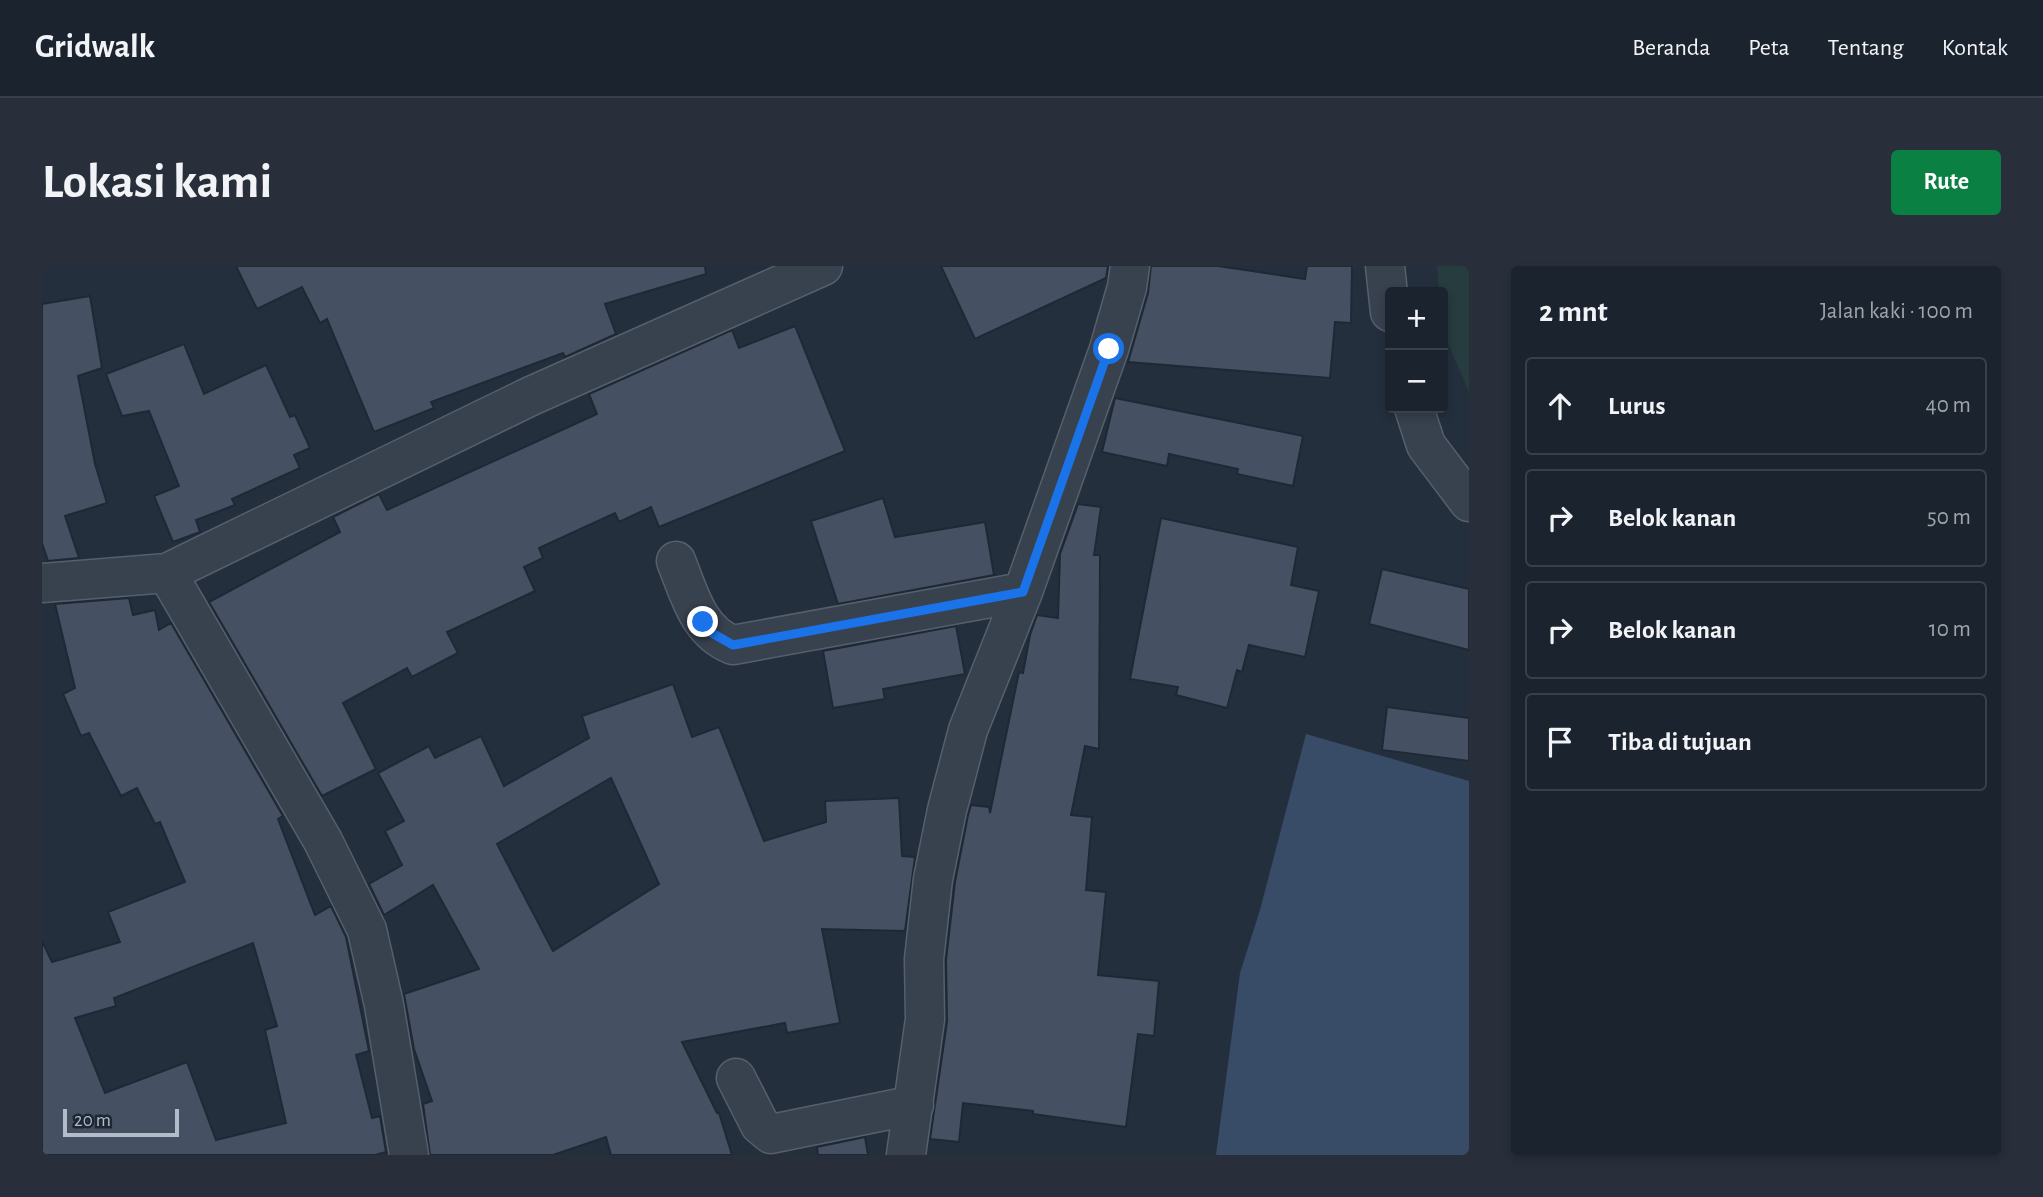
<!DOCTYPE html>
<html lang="id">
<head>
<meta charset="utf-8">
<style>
	:root { --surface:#1b232e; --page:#282f3a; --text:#f1f3f6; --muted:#a0a4aa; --line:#39404a; --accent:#0b8043 }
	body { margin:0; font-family:"Alegreya Sans",sans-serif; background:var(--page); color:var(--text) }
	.controls { position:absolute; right:21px; top:21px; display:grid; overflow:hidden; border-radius:7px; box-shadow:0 4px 10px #0003 }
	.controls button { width:63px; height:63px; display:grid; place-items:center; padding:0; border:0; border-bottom:2px solid var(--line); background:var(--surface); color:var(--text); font:35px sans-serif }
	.scale { position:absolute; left:21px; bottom:18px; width:116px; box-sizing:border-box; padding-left:7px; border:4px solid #b4bcc9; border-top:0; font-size:19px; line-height:24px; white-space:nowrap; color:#b4bcc9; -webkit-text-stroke:5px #1d2633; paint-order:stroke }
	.stop { position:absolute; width:21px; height:21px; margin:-16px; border:5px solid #1a73e8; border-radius:50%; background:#fff }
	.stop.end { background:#1a73e8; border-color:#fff; box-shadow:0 2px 7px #0008 }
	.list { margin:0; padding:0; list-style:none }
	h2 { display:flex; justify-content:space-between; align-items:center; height:91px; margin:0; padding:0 28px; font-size:30px }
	h2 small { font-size:23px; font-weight:400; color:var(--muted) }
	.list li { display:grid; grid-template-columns:46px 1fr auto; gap:21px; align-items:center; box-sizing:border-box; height:98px; margin:0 14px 14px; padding:0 14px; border:2px solid var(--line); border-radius:7px }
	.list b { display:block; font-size:26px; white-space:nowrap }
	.list em { font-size:23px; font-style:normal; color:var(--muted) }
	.icon { flex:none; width:38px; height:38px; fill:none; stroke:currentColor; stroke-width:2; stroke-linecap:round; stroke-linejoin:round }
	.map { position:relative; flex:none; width:1427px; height:889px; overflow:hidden; border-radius:7px }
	header { display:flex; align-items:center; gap:42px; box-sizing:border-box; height:98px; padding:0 35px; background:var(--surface); border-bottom:2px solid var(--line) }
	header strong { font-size:33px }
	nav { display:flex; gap:38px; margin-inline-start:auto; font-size:24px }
	.intro { display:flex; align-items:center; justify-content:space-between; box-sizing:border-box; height:168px; padding:0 42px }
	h1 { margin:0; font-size:49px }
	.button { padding:18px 32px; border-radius:7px; background:var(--accent); color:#fff; font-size:24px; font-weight:700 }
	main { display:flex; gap:42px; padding:0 42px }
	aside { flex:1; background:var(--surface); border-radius:7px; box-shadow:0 4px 10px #0003 }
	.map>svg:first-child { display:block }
	.green { fill:#263c3f }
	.water { fill:#394c67 }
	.building { fill:#455162; stroke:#1f2835; stroke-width:2; fill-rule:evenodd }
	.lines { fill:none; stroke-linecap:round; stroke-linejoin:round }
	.minor-casing { stroke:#565f6c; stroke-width:41 }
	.minor { stroke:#38414e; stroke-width:38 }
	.route { stroke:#1a73e8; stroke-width:9 }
</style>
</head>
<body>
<header>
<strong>Gridwalk</strong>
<nav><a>Beranda</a><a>Peta</a><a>Tentang</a><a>Kontak</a></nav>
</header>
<div class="intro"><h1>Lokasi kami</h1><a class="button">Rute</a></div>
<main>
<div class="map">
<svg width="1427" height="889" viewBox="0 0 1427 889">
	<rect width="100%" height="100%" fill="#242f3e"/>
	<path class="green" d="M1395,0H1427V126L1401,66V26H1397Z"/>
	<path class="water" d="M1264,468L1427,515V889H1174L1198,707L1218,644Z"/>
	<path class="building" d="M194,0H663L664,8L563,38L574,68L523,91L521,87L389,136L392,142L332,166L285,53L278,57L260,21L215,43Z
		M899,0H1066L1064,12L933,73Z
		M1109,0H1176L1263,13L1265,0H1310L1309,57L1293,56L1288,112L1086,96L1106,27Z
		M48,30L60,102L36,110L53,198L65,237L23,250L37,292L6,295L0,277V38Z
		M753,60L803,185L617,261L609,241L577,256L573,247L497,282L501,292L482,301L493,325L405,366L416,387L370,411L365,402L301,437L334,503L280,530L167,336L298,266L291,251L337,228L345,244L555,148L547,128L690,64L697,82Z
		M142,78L162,128L224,99L248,151L253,149L268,182L252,189L258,202L190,233L193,239L154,254L158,266L131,276L112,230L137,220L107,145L80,150L64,108Z
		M1073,132L1261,170L1251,220L1195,208L1196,203L1127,188L1125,200L1060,186Z
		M841,232L853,271L943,256L952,309L796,338L769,255Z
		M1036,238L1059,241L1052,289H1058L1057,483L1043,480L1029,549L1050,551L1044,624L1064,626L1056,709L1117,715L1112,770L1096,768L1084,861L991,848V845L921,837L917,876L888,873L905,756L904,694L913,616L926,549L929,539L947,541L948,547L977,406L981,407L988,369L995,349L1016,352L1018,288Z
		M1119,252L1256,281L1249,319L1277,325L1263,391L1207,379L1200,406L1195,404L1185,442L1134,429L1136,421L1088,413Z
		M1340,303L1427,323V384L1327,358Z
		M87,332L91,349L113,344L117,364L129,357L241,550L236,553L273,649L289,640L304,671L327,785L314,789L330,852L338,850L344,886L333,889H0V675L10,696L78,676L66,646L143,616L118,556L113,558L95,522L79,530L47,467L39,470L21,428L33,422L13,338ZM211,677L235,760L223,764L244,857L174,874L145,796L63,827L33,752L74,740L72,732Z
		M914,360L923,408L841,423L843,433L791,442L781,385Z
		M631,418L650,471L677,461L722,575L784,556L783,535L857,532L860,590L873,591L863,665L780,663L798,757L745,767L743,757L640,776L675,847H677L690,889H569L564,871L511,889H388L381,838L390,835L372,783L362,728L437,703L391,619L342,649L327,618L360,599L343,565L362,555L336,507L387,480L393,492L439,470L462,520L547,472L540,450ZM569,512L617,618L511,685L455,578Z
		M1345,441L1427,452V495L1340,484Z
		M823,871L826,889H776L775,881Z"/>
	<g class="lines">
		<defs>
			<path id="minor" d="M1343,0L1348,46
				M1372,142L1384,179L1427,236
				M634,295C647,327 656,366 691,379L981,326
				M125,307L281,575L325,664L342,739L367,889
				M0,317L125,307L489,130L781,0
				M694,812L718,859L729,868L872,839
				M864,889L883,753L882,693L891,613L905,544L926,464L981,326L1067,83L1085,21L1088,0"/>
		</defs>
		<use href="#minor" class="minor-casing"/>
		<use href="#minor" class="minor"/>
	</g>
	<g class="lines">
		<path class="route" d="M661,356L670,367L691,379L981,326L1067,83"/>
	</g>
</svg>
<div class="controls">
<button>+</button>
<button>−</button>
</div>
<div class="scale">20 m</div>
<div class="stop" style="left:1067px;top:83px"></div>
<div class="stop end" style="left:661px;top:356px"></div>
</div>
<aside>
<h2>2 mnt<small>Jalan kaki · 100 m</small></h2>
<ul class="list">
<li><svg class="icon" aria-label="ahead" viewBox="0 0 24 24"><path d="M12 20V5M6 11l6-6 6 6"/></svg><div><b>Lurus</b></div><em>40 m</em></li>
<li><svg class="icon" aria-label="right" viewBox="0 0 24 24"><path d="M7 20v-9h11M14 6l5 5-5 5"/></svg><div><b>Belok kanan</b></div><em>50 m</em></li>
<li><svg class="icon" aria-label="right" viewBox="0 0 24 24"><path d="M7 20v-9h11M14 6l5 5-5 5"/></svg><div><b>Belok kanan</b></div><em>10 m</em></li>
<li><svg class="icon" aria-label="arrive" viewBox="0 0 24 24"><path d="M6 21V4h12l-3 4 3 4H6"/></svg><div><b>Tiba di tujuan</b></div></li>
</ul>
</aside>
</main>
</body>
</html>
